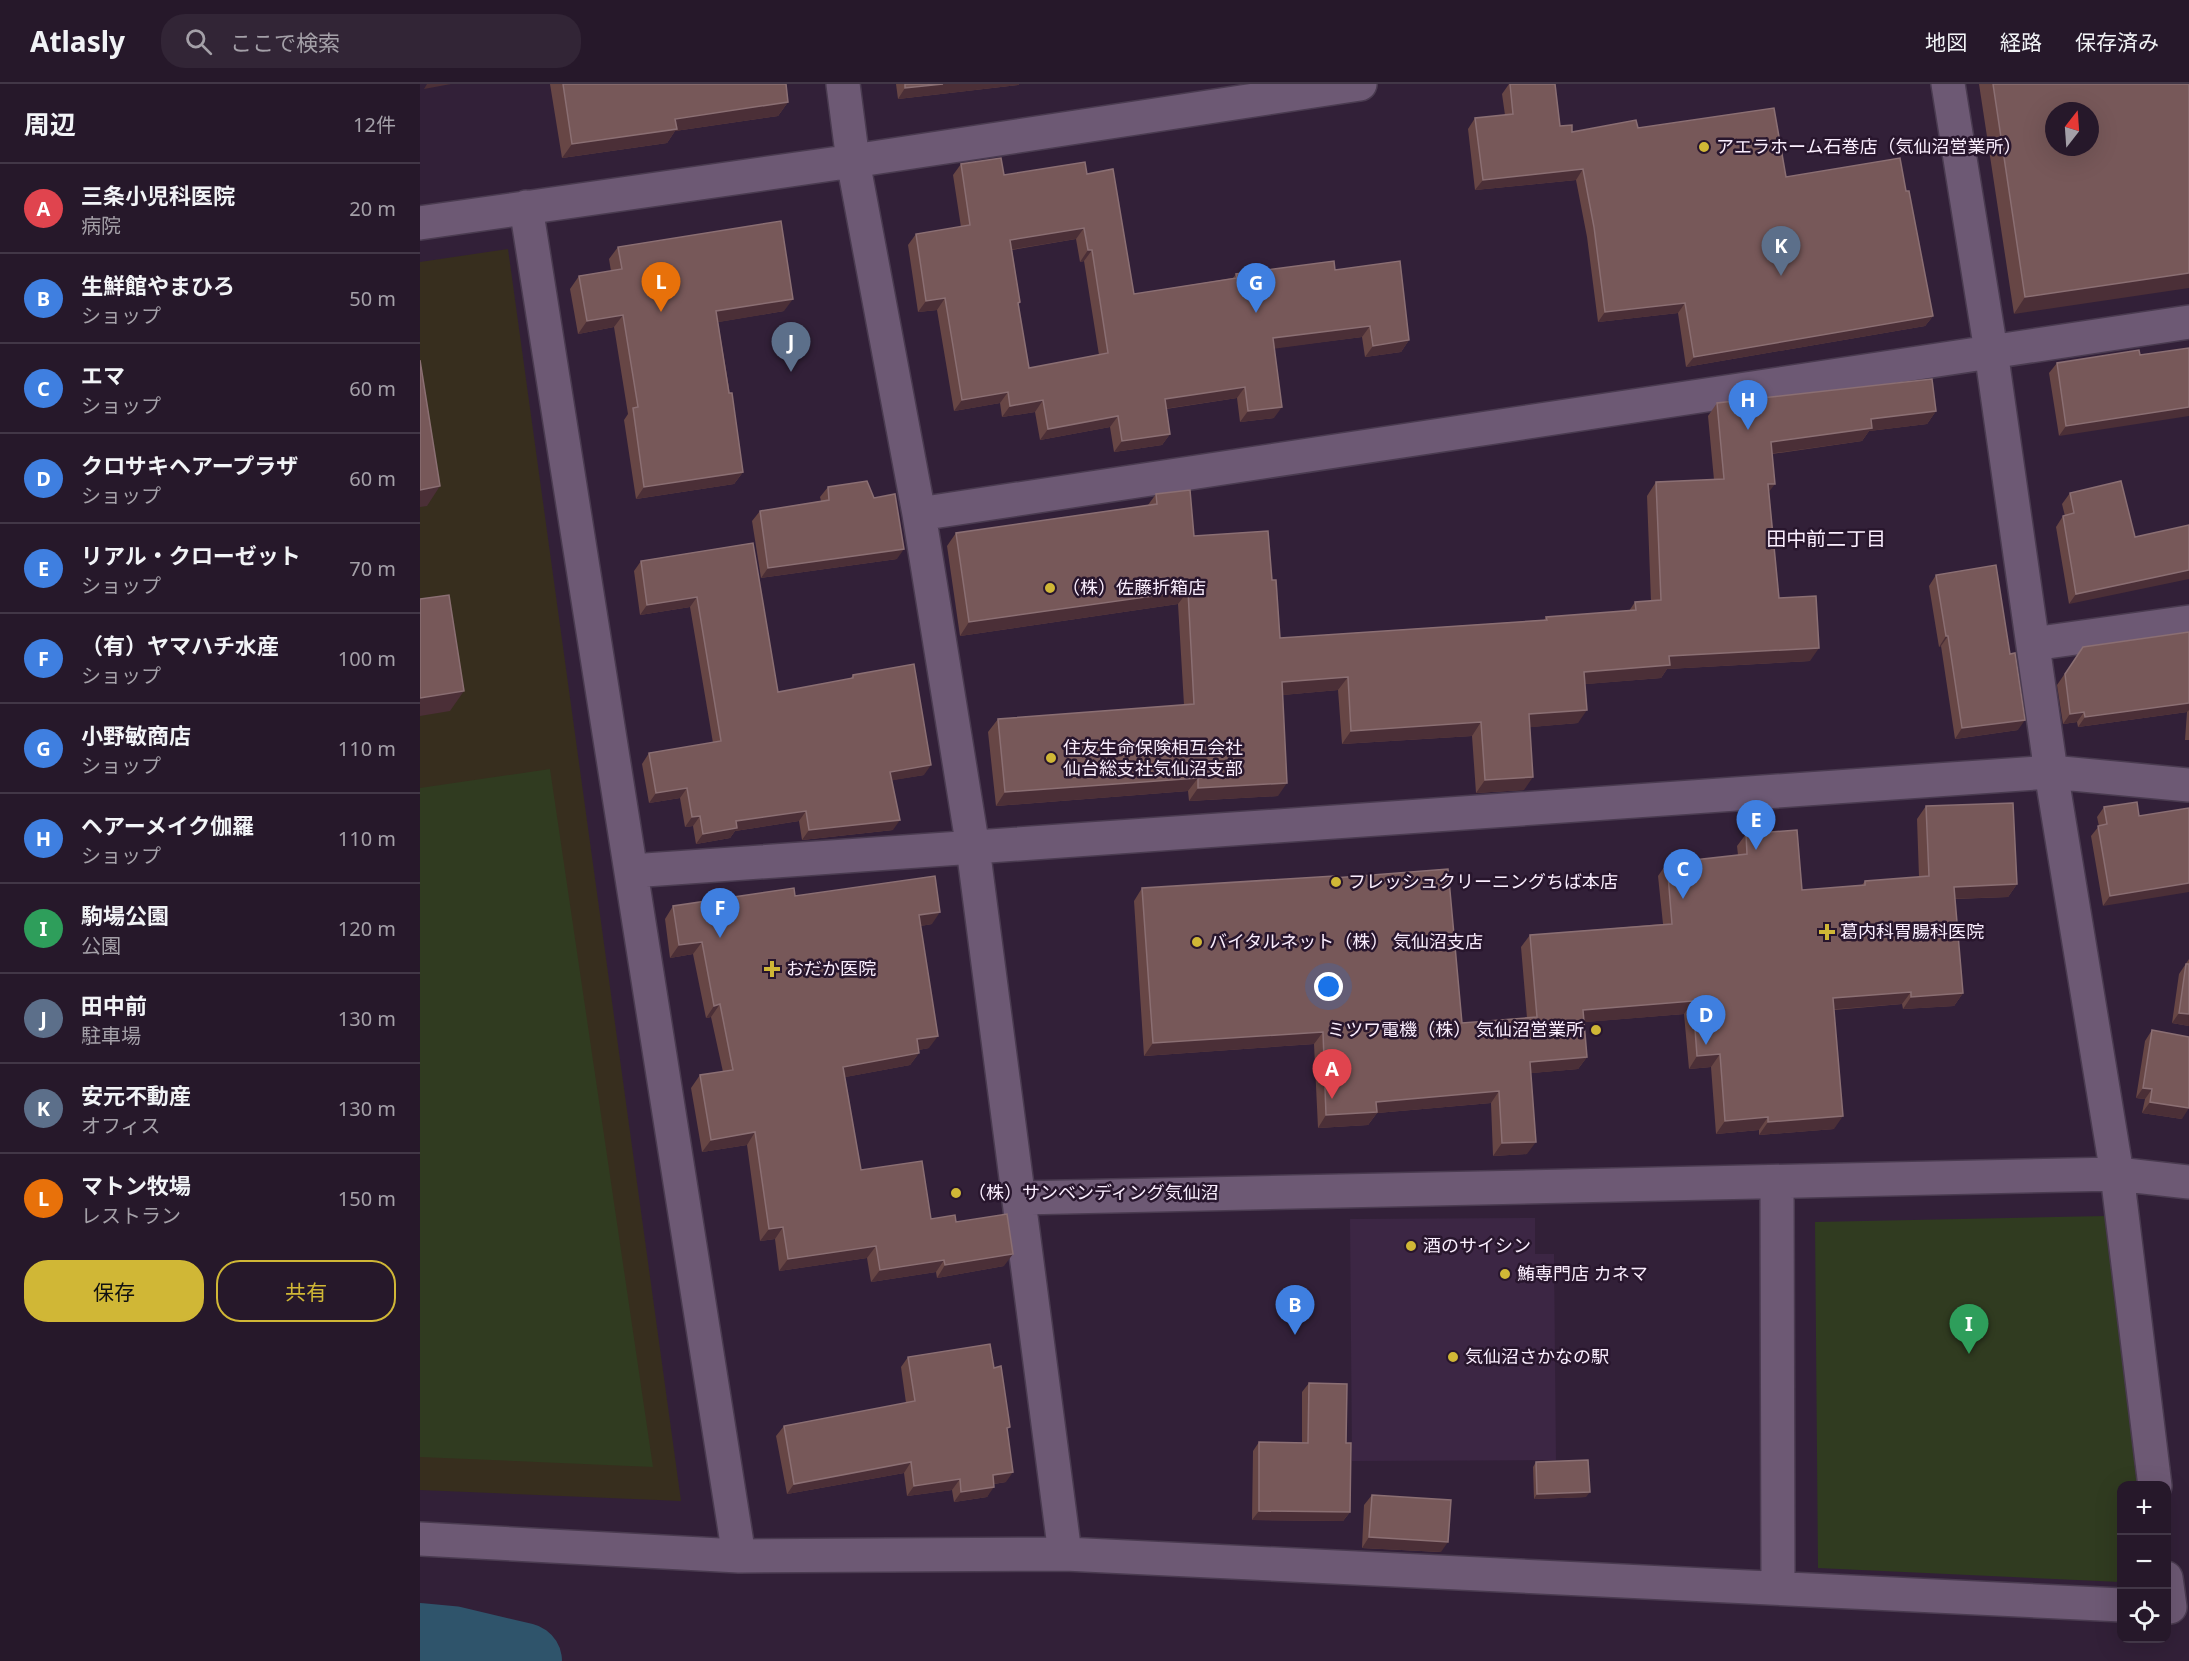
<!DOCTYPE html>
<html lang="ja">
<head>
<meta charset="utf-8">
<style>
	:root { --surface:#26182a; --page:#322536; --text:#f1f3f6; --muted:#a4a0a8; --line:#423747; --accent:#d0b736 }
	body { margin:0; font-family:"Noto Sans","Noto Sans JP",sans-serif; background:var(--page); color:var(--text) }
	.controls { position:absolute; right:18px; bottom:18px; display:grid; overflow:hidden; border-radius:12px; box-shadow:0 6px 24px #0002 }
	.controls button { width:54px; height:54px; display:grid; place-items:center; padding:0; border:0; border-bottom:2px solid var(--line); background:var(--surface); color:var(--text); font:30px sans-serif }
	.compass { position:absolute; left:1625px; top:18px; width:54px; height:54px; border-radius:50%; background:var(--surface); box-shadow:0 6px 24px #0002; rotate:17deg }
	.you { position:absolute; left:909px; top:903px; width:21px; height:21px; margin:-15px; border:4px solid #fff; border-radius:50%; background:#1a73e8; box-shadow:0 0 0 9px #1a73e833 }
	.badge { display:grid; place-items:center; width:39px; height:39px; border-radius:50%; background:var(--accent); color:#fff; font-size:20px; font-weight:700 }
	.pin { position:absolute; translate:-50% -50px; filter:drop-shadow(0 2px 3px #0008) }
	.pin::after { content:''; position:absolute; top:32px; width:21px; height:18px; background:inherit; clip-path:polygon(0 0,100% 0,50% 100%) }
	.list { margin:0; padding:0; list-style:none }
	h2 { display:flex; justify-content:space-between; align-items:center; height:78px; margin:0; padding:0 24px; font-size:26px }
	h2 small { font-size:20px; font-weight:400; color:var(--muted) }
	.list li { display:grid; grid-template-columns:39px 1fr auto; gap:18px; align-items:center; box-sizing:border-box; height:90px; padding:0 24px; border-top:2px solid var(--line) }
	.list b { display:block; font-size:22px; white-space:nowrap }
	.list p { margin:0; font-size:20px; white-space:nowrap; color:var(--muted) }
	.list em { font-size:20px; font-style:normal; color:var(--muted) }
	.actions { display:flex; gap:12px; padding:18px 24px }
	.actions a { flex:1; padding:14px 0; border:2px solid var(--accent); border-radius:24px; text-align:center; font-size:21px; color:var(--accent) }
	.actions .main { background:var(--accent); color:#111 }
	.icon { flex:none; width:33px; height:33px; fill:none; stroke:currentColor; stroke-width:2; stroke-linecap:round; stroke-linejoin:round }
	.map { position:relative; flex:none; width:1769px; height:1577px; overflow:hidden }
	header { display:flex; align-items:center; gap:36px; box-sizing:border-box; height:84px; padding:0 30px; background:var(--surface); border-bottom:2px solid var(--line) }
	header strong { font-size:28px }
	nav { display:flex; gap:33px; margin-inline-start:auto; font-size:21px }
	.search { width:420px; height:54px; background:var(--page); display:flex; align-items:center; gap:15px; box-sizing:border-box; padding:0 21px; border-radius:24px; color:var(--muted); font-size:22px }
	main { display:flex }
	aside { flex:1; background:var(--surface) }
	.map>svg:first-child { display:block }
	.built { fill:#3c2644 }
	.education { fill:#372e1e }
	.green { fill:#303b20 }
	.lines { fill:none; stroke-linecap:round; stroke-linejoin:round }
	.river { stroke:#2f546b; stroke-width:76 }
	.street-casing { stroke:#4a3b50; stroke-width:36 }
	.street { stroke:#6d5974; stroke-width:33 }
	.wall { fill:#674645; fill-rule:evenodd }
	.shaded-wall { fill:#4b2f37 }
	.building { fill:#775859; stroke:#8b6f73; stroke-width:1.5; fill-rule:evenodd }
	.poi-dot { fill:#d0b736; stroke:#28162d; stroke-width:2 }
	.labels { text-anchor:middle; stroke-width:5; stroke-linejoin:round; paint-order:stroke }
	.poi-label { font-size:18px; fill:#faeefe; stroke:#28162d; text-anchor:start }
	.neighbourhood-label { font-size:20px; fill:#faeefe; stroke:#28162d }
</style>
</head>
<body>
<header>
<strong>Atlasly</strong>
<div class="search"><svg class="icon" aria-label="search" viewBox="0 0 24 24"><circle cx="10" cy="10" r="6"/><path d="M15 15l6 6"/></svg>ここで検索</div>
<nav><a>地図</a><a>経路</a><a>保存済み</a></nav>
</header>
<main>
<aside>
<h2>周辺<small>12件</small></h2>
<ul class="list">
<li><span class="badge" style="background:#e0444e">A</span><div><b>三条小児科医院</b><p>病院</p></div><em>20 m</em></li>
<li><span class="badge" style="background:#3f7fe0">B</span><div><b>生鮮館やまひろ</b><p>ショップ</p></div><em>50 m</em></li>
<li><span class="badge" style="background:#3f7fe0">C</span><div><b>エマ</b><p>ショップ</p></div><em>60 m</em></li>
<li><span class="badge" style="background:#3f7fe0">D</span><div><b>クロサキヘアープラザ</b><p>ショップ</p></div><em>60 m</em></li>
<li><span class="badge" style="background:#3f7fe0">E</span><div><b>リアル・クローゼット</b><p>ショップ</p></div><em>70 m</em></li>
<li><span class="badge" style="background:#3f7fe0">F</span><div><b>（有）ヤマハチ水産</b><p>ショップ</p></div><em>100 m</em></li>
<li><span class="badge" style="background:#3f7fe0">G</span><div><b>小野敏商店</b><p>ショップ</p></div><em>110 m</em></li>
<li><span class="badge" style="background:#3f7fe0">H</span><div><b>ヘアーメイク伽羅</b><p>ショップ</p></div><em>110 m</em></li>
<li><span class="badge" style="background:#2e9e5b">I</span><div><b>駒場公園</b><p>公園</p></div><em>120 m</em></li>
<li><span class="badge" style="background:#5c6f8a">J</span><div><b>田中前</b><p>駐車場</p></div><em>130 m</em></li>
<li><span class="badge" style="background:#5c6f8a">K</span><div><b>安元不動産</b><p>オフィス</p></div><em>130 m</em></li>
<li><span class="badge" style="background:#e8710a">L</span><div><b>マトン牧場</b><p>レストラン</p></div><em>150 m</em></li>
</ul>
<div class="actions"><a class="main">保存</a><a>共有</a></div>
</aside>
<div class="map">
<svg width="1769" height="1577" viewBox="0 0 1769 1577">
	<rect width="100%" height="100%" fill="#322038"/>
	<path class="built" d="M1115,1134V1170H1134L1136,1376L932,1377L930,1135Z"/>
	<path class="education" d="M88,165L261,1417L0,1406V178Z"/>
	<path class="green" d="M130,685L233,1383L0,1373V704Z
		M1686,1132L1717,1401L1702,1402L1701,1498L1398,1484L1395,1138Z"/>
	<g class="lines">
		<path class="river" d="M0,1557L32,1560L104,1577"/>
		<defs>
			<path id="street" d="M423,0L433,77L499,430L553,764L645,1470
				M1528,0L1571,267L1631,688L1697,1090L1735,1402
				M106,123L319,1472
				M0,139L433,77L940,0
				M499,430L1769,238
				M1613,560L1769,538
				M211,787L1631,688L1769,701
				M1357,1098L1358,1504
				M600,1114L1697,1090L1769,1098
				M0,1455L319,1472L645,1470L1702,1521
				M1746,1494L1750,1523"/>
		</defs>
		<use href="#street" class="street-casing"/>
		<use href="#street" class="street"/>
	</g>
	<path class="wall" d="M130,0H366L368,18L358,32L255,47L247,59L142,74Z
		M476,0H599L598,1L478,15Z
		M1089,0H1135L1140,42L1152,48L1218,44L1366,93L1486,107L1513,232L1505,242L1266,283L1258,229L1178,238L1167,153L1156,96L1055,106L1048,45L1055,34L1085,31L1082,10Z
		M1559,0H1769L1594,230Z
		M541,80L584,91L667,90L714,210L813,194L816,190L915,186L989,256L981,268L945,273L942,253L854,264V334L820,338L817,314L746,325L750,350L742,361L694,368L690,343L620,356L615,328L582,333L580,319L534,327L517,226L498,228L488,161L496,150L541,143L533,91ZM656,155L660,178L664,177L679,271L609,284L598,221L600,218L592,166Z
		M198,163L364,227L298,238L323,388L314,400L216,415L204,336L208,330L194,243L158,250L150,205L159,192L191,187L189,175Z
		M1719,266L1639,352L1629,289L1637,279Z
		M1297,319L1516,327L1507,340L1449,347L1442,357L1352,370L1349,408L1359,514L1390,577L1247,585L1241,594L1165,600L1158,639L1110,643L1104,706L1056,709L1052,652L922,660L918,606L862,611L858,712L769,717L768,707L576,722L568,648L578,635L764,621L758,520L540,552L527,462L536,449L728,421L736,410L774,452L852,496L860,554L1124,536L1126,533L1209,527L1215,518L1231,517L1227,412L1236,398L1294,396L1288,332Z
		M408,403L454,414L477,475L341,494L332,437L340,427L401,417L400,413Z
		M1650,409L1715,453L1649,520L1636,443L1643,432H1645L1642,420Z
		M333,459L358,608L430,595L433,591L504,691L472,696L473,746L382,756L379,737L315,747L310,754L276,760L273,742L265,743L260,714L229,719L222,680L229,669L293,659L270,523L220,531L214,487L221,477Z
		M1516,491L1590,570L1598,646L1535,655L1521,562L1519,563L1509,502Z
		M1769,548V656H1765L1767,628L1658,643L1657,638L1643,640L1637,601L1663,563Z
		M1506,722L1597,800L1588,813L1535,815L1543,909L1534,922L1483,925L1482,920L1414,926V1045L1339,1051V1046L1296,1050L1291,983L1269,985L1264,930L1164,938L1167,973L1158,985L1111,989L1107,1070L1073,1072L1071,1019L957,1029L948,1041L898,1044L894,960L724,972L714,817L722,804L914,794L1042,939L1107,934L1101,863L1110,851L1243,840L1238,792L1247,779L1318,771L1317,762L1326,750L1382,806L1442,801L1445,797L1499,793L1497,735Z
		M1684,723L1719,732L1769,724L1683,822L1671,752L1679,742L1677,733Z
		M375,812L512,840L500,842L509,964L498,966L499,969L490,981L425,993L441,1086L511,1135L536,1138L584,1182L517,1194L516,1188L451,1198L447,1174L359,1187L355,1155L340,1157L327,1061L282,1068L271,1004L280,991L303,988L291,933L286,934L273,870L250,874L245,835L253,822Z
		M1769,875V942L1752,939L1759,890Z
		M1732,946L1762,1035L1722,1029L1725,1015L1716,1014L1725,957Z
		M488,1273L574,1284L587,1348L586,1398L574,1400L567,1413L534,1418L532,1406L487,1412L484,1389L367,1410L356,1352L364,1342L486,1319L481,1283Z
		M889,1299L926,1359L930,1428L923,1437L832,1436L833,1367L839,1358L882,1359V1308Z
		M1116,1378L1166,1413L1114,1415L1113,1383Z
		M952,1411L1021,1468L942,1464L944,1421Z"/>
	<path class="shaded-wall" d="M7,0H31L4,5Z
		M523,0H599L598,1L478,15L485,4Z
		M368,18L358,32L255,47L247,59L142,74L152,60L255,35Z
		M1163,85L1156,96L1055,106L1063,96Z
		M664,144L656,155L582,167L590,156Z
		M668,166H672L664,177L660,178Z
		M1769,189V204L1594,230L1605,213Z
		M525,214L517,226L498,228L506,217Z
		M373,215L364,227L287,240L296,227Z
		M1265,219L1258,229L1178,238L1185,228Z
		M203,231L194,243L158,250L167,237Z
		M1513,232L1505,242L1266,283L1274,273Z
		M950,242L942,253L845,266L853,254Z
		M989,256L981,268L945,273L953,262Z
		M825,303L817,314L737,326L745,315Z
		M588,308L580,319L534,327L542,316Z
		M623,316L615,328L582,333L590,322Z
		M862,323L854,334L820,338L828,327Z
		M1769,323V332L1639,352L1646,342Z
		M1516,327L1507,340L1449,347L1442,357L1341,371L1351,358L1451,335Z
		M698,332L690,343L620,356L628,345Z
		M750,350L742,361L694,368L702,357Z
		M323,388L314,400L216,415L224,403Z
		M1348,400H1355L1345,413Z
		M20,402L7,422L0,423V406Z
		M484,465L477,475L341,494L348,484Z
		M1769,486V495L1649,520L1656,510Z
		M768,507L758,520L540,552L549,538Z
		M277,513L270,523L220,531L227,521Z
		M1526,552H1528L1521,562L1519,563Z
		M1399,564L1390,577L1247,585L1241,594L1155,601L1164,588L1249,572Z
		M928,593L918,606L852,612L862,598Z
		M44,607L30,627L0,632V614Z
		M1769,619V626L1767,628L1658,643L1665,633Z
		M1167,626L1158,639L1100,644L1109,630Z
		M1664,628L1657,638L1643,640L1650,630Z
		M1605,636L1598,646L1535,655L1542,644Z
		M1061,638L1052,652L922,660L931,647Z
		M511,681L504,691L463,698L470,688Z
		M1113,693L1104,706L1056,709L1065,696Z
		M778,694L768,707L576,722L585,708Z
		M867,699L858,712L769,717L778,704Z
		M267,704L260,714L229,719L236,709Z
		M386,727L379,737L315,747L310,754L276,760L283,750L316,737Z
		M280,732L273,742L265,743L272,733Z
		M480,736L473,746L382,756L389,746Z
		M1769,799V808L1683,822L1690,812Z
		M1597,800L1588,813L1526,815L1534,803Z
		M520,828L512,840L490,844L499,831Z
		M282,858L273,870L250,874L259,861Z
		M1491,908L1482,920L1404,926L1413,914Z
		M1543,909L1534,922L1483,925L1491,913Z
		M1273,917L1264,930L1155,939L1163,926Z
		M300,920L291,933L286,934L294,922Z
		M1759,929L1769,930V942L1752,939Z
		M903,948L894,960L724,972L733,959Z
		M518,952L509,964L488,968L497,955Z
		M499,969L490,981L415,995L423,983Z
		M1300,970L1291,983L1269,985L1277,972Z
		M1167,973L1158,985L1102,990L1110,978Z
		M1723,1004L1732,1005L1725,1015L1716,1014Z
		M1079,1007L1071,1019L957,1029L948,1041L898,1044L906,1031L956,1018Z
		M1730,1018L1769,1024L1762,1035L1722,1029Z
		M1423,1032L1414,1045L1339,1051L1348,1038Z
		M1348,1033L1339,1046L1296,1050L1305,1037Z
		M335,1048L327,1061L282,1068L291,1056Z
		M1116,1058L1107,1070L1073,1072L1082,1059Z
		M363,1143L355,1155L340,1157L349,1145Z
		M456,1162L447,1174L359,1187L368,1175Z
		M593,1170L584,1182L517,1194L525,1181Z
		M524,1176L516,1188L451,1198L460,1186Z
		M491,1378L484,1389L367,1410L374,1400Z
		M593,1388L586,1398L566,1401L573,1391Z
		M540,1395L532,1406L487,1412L494,1402Z
		M574,1403L567,1413L534,1418L541,1408Z
		M1170,1408L1166,1413L1114,1415L1117,1410Z
		M839,1427L930,1428L923,1437L832,1436Z
		M949,1453L1028,1458L1021,1468L942,1464Z"/>
	<path class="building" d="M143,0H366L368,18L255,35L257,45L152,60Z
		M485,0H523L485,4Z
		M1090,0H1135L1140,42L1152,41V48L1216,36L1218,44L1354,24L1366,93L1480,74L1486,107H1489L1513,232L1274,273L1265,219L1185,228L1174,143L1163,85L1063,96L1055,34L1093,30Z
		M1573,0H1769V189L1605,213ZM1634,27H1670V63H1634Z
		M581,74L584,91L665,78L667,90L693,85L714,210L817,194L816,190L914,177L915,186L980,177L989,256L953,262L950,242L853,254L862,323L828,327L825,303L745,315L750,350L702,357L698,332L628,345L623,316L590,322L588,308L542,316L525,214L506,217L496,150L550,141L541,80ZM664,144L668,166H672L688,269L609,284L598,219L600,218L590,156Z
		M361,137L373,215L296,227L309,309H312L323,388L224,403L213,324L218,323L203,231L167,237L159,192L202,185L198,163Z
		M1769,264V323L1646,342L1637,279L1719,266L1720,271Z
		M0,276L20,402L0,406Z
		M1512,295L1516,327L1451,335L1452,344L1351,358L1355,400H1348L1359,514L1396,512L1399,564L1249,572L1250,581L1164,588L1167,626L1109,630L1113,693L1065,696L1061,638L931,647L928,593L862,598L867,699L778,704V694L585,708L578,635L774,620L768,507L549,538L536,449L737,420L736,410L770,406L774,452L848,447L852,496H856L860,554L1127,536L1126,533L1216,526L1215,518L1241,516L1236,398L1304,395L1297,319Z
		M447,397L454,414L475,410L484,465L348,484L340,427L409,416L408,403Z
		M1701,397L1715,453L1769,441V486L1656,510L1643,432L1654,429L1650,409Z
		M333,459L358,608L433,594V591L494,580L511,681L470,688L480,736L389,746L386,727L316,737L317,744L283,750L280,732L272,733L267,704L236,709L229,669L301,657L277,513L227,521L221,477Z
		M1576,481L1590,570L1595,569L1605,636L1542,644L1528,552H1526L1516,491Z
		M29,511L44,607L0,614V515Z
		M1769,548V619L1665,633L1664,628L1650,630L1645,590L1663,563Z
		M1717,718L1719,732L1769,724V799L1690,812L1678,742L1687,740L1684,723Z
		M1593,719L1597,800L1534,803L1543,909L1491,913V908L1413,914L1423,1032L1348,1038V1033L1305,1037L1300,970L1277,972L1273,917L1163,926L1167,973L1110,978L1116,1058L1082,1059L1079,1007L956,1018L957,1028L906,1031L903,948L733,959L722,804L914,792V794L1028,785L1042,939L1117,933L1110,851L1252,840L1247,779L1327,770L1326,750L1377,746L1382,806L1445,801V797L1509,792L1506,722Z
		M515,792L520,828L499,831L518,952L497,955L499,969L423,983L441,1086L502,1077L511,1135L535,1131L536,1138L587,1130L593,1170L525,1181L524,1176L460,1186L456,1162L368,1175L363,1143L349,1145L335,1048L291,1056L280,991L313,986L300,920L294,922L282,858L259,861L253,822L374,804L375,812Z
		M1766,880H1769V930L1759,929Z
		M1732,946L1769,953V1024L1730,1018L1732,1005L1723,1004Z
		M570,1260L574,1284L581,1282L590,1343L587,1344L593,1388L573,1391L574,1403L541,1408L540,1395L494,1402L491,1378L374,1400L364,1342L495,1317L488,1273Z
		M889,1299L927,1300L926,1359H931L930,1428L839,1427V1358L888,1359Z
		M1168,1376L1170,1408L1117,1410L1116,1378Z
		M952,1411L1031,1416L1028,1458L949,1453Z"/>
	<g class="poi-dot">
		<circle cx="1284" cy="63" r="6"/>
		<circle cx="630" cy="504" r="6"/>
		<circle cx="631" cy="674" r="6"/>
		<circle cx="916" cy="798" r="6"/>
		<path d="M1404 839h6v6h6v6h-6v6h-6v-6h-6v-6h6z"/>
		<circle cx="777" cy="858" r="6"/>
		<path d="M349 876h6v6h6v6h-6v6h-6v-6h-6v-6h6z"/>
		<circle cx="1176" cy="946" r="6"/>
		<circle cx="536" cy="1109" r="6"/>
		<circle cx="991" cy="1162" r="6"/>
		<circle cx="1085" cy="1190" r="6"/>
		<circle cx="1033" cy="1273" r="6"/>
	</g>
	<g class="labels">
		<g class="poi-label">
			<text x="1296" y="69">アエラホーム石巻店（気仙沼営業所）</text>
			<text x="642" y="510">（株）佐藤折箱店</text>
			<text x="643" y="670">住友生命保険相互会社<tspan x="643" dy="21">仙台総支社気仙沼支部</tspan></text>
			<text x="928" y="804">フレッシュクリーニングちば本店</text>
			<text x="1420" y="854">葛内科胃腸科医院</text>
			<text x="789" y="864">バイタルネット（株） 気仙沼支店</text>
			<text x="366" y="891">おだか医院</text>
			<text x="1164" y="952" text-anchor="end">ミツワ電機（株） 気仙沼営業所</text>
			<text x="548" y="1115">（株）サンベンディング気仙沼</text>
			<text x="1003" y="1168">酒のサイシン</text>
			<text x="1097" y="1196">鮪専門店 カネマ</text>
			<text x="1045" y="1279">気仙沼さかなの駅</text>
		</g>
		<g class="neighbourhood-label">
			<text x="1406" y="462">田中前二丁目</text>
		</g>
	</g>
</svg>
<div class="controls">
<button>+</button>
<button>−</button>
<button><svg class="icon" aria-label="locate" viewBox="0 0 24 24"><circle cx="12" cy="12" r="6"/><path d="M12 2v4M12 18v4M2 12h4M18 12h4"/></svg></button>
</div>
<svg class="compass" viewBox="-18 -18 36 36"><path d="M0-13l5 13h-10z" fill="#e53935"/><path d="M0 13l5-13h-10z" fill="#a4a0a8"/></svg>
<div class="you"></div>
<div class="pin badge" style="left:912px;top:1015px;background:#e0444e">A</div>
<div class="pin badge" style="left:875px;top:1251px;background:#3f7fe0">B</div>
<div class="pin badge" style="left:1263px;top:815px;background:#3f7fe0">C</div>
<div class="pin badge" style="left:1286px;top:961px;background:#3f7fe0">D</div>
<div class="pin badge" style="left:1336px;top:766px;background:#3f7fe0">E</div>
<div class="pin badge" style="left:300px;top:854px;background:#3f7fe0">F</div>
<div class="pin badge" style="left:836px;top:229px;background:#3f7fe0">G</div>
<div class="pin badge" style="left:1328px;top:346px;background:#3f7fe0">H</div>
<div class="pin badge" style="left:1549px;top:1270px;background:#2e9e5b">I</div>
<div class="pin badge" style="left:371px;top:288px;background:#5c6f8a">J</div>
<div class="pin badge" style="left:1361px;top:192px;background:#5c6f8a">K</div>
<div class="pin badge" style="left:241px;top:228px;background:#e8710a">L</div>
</div>
</main>
</body>
</html>
